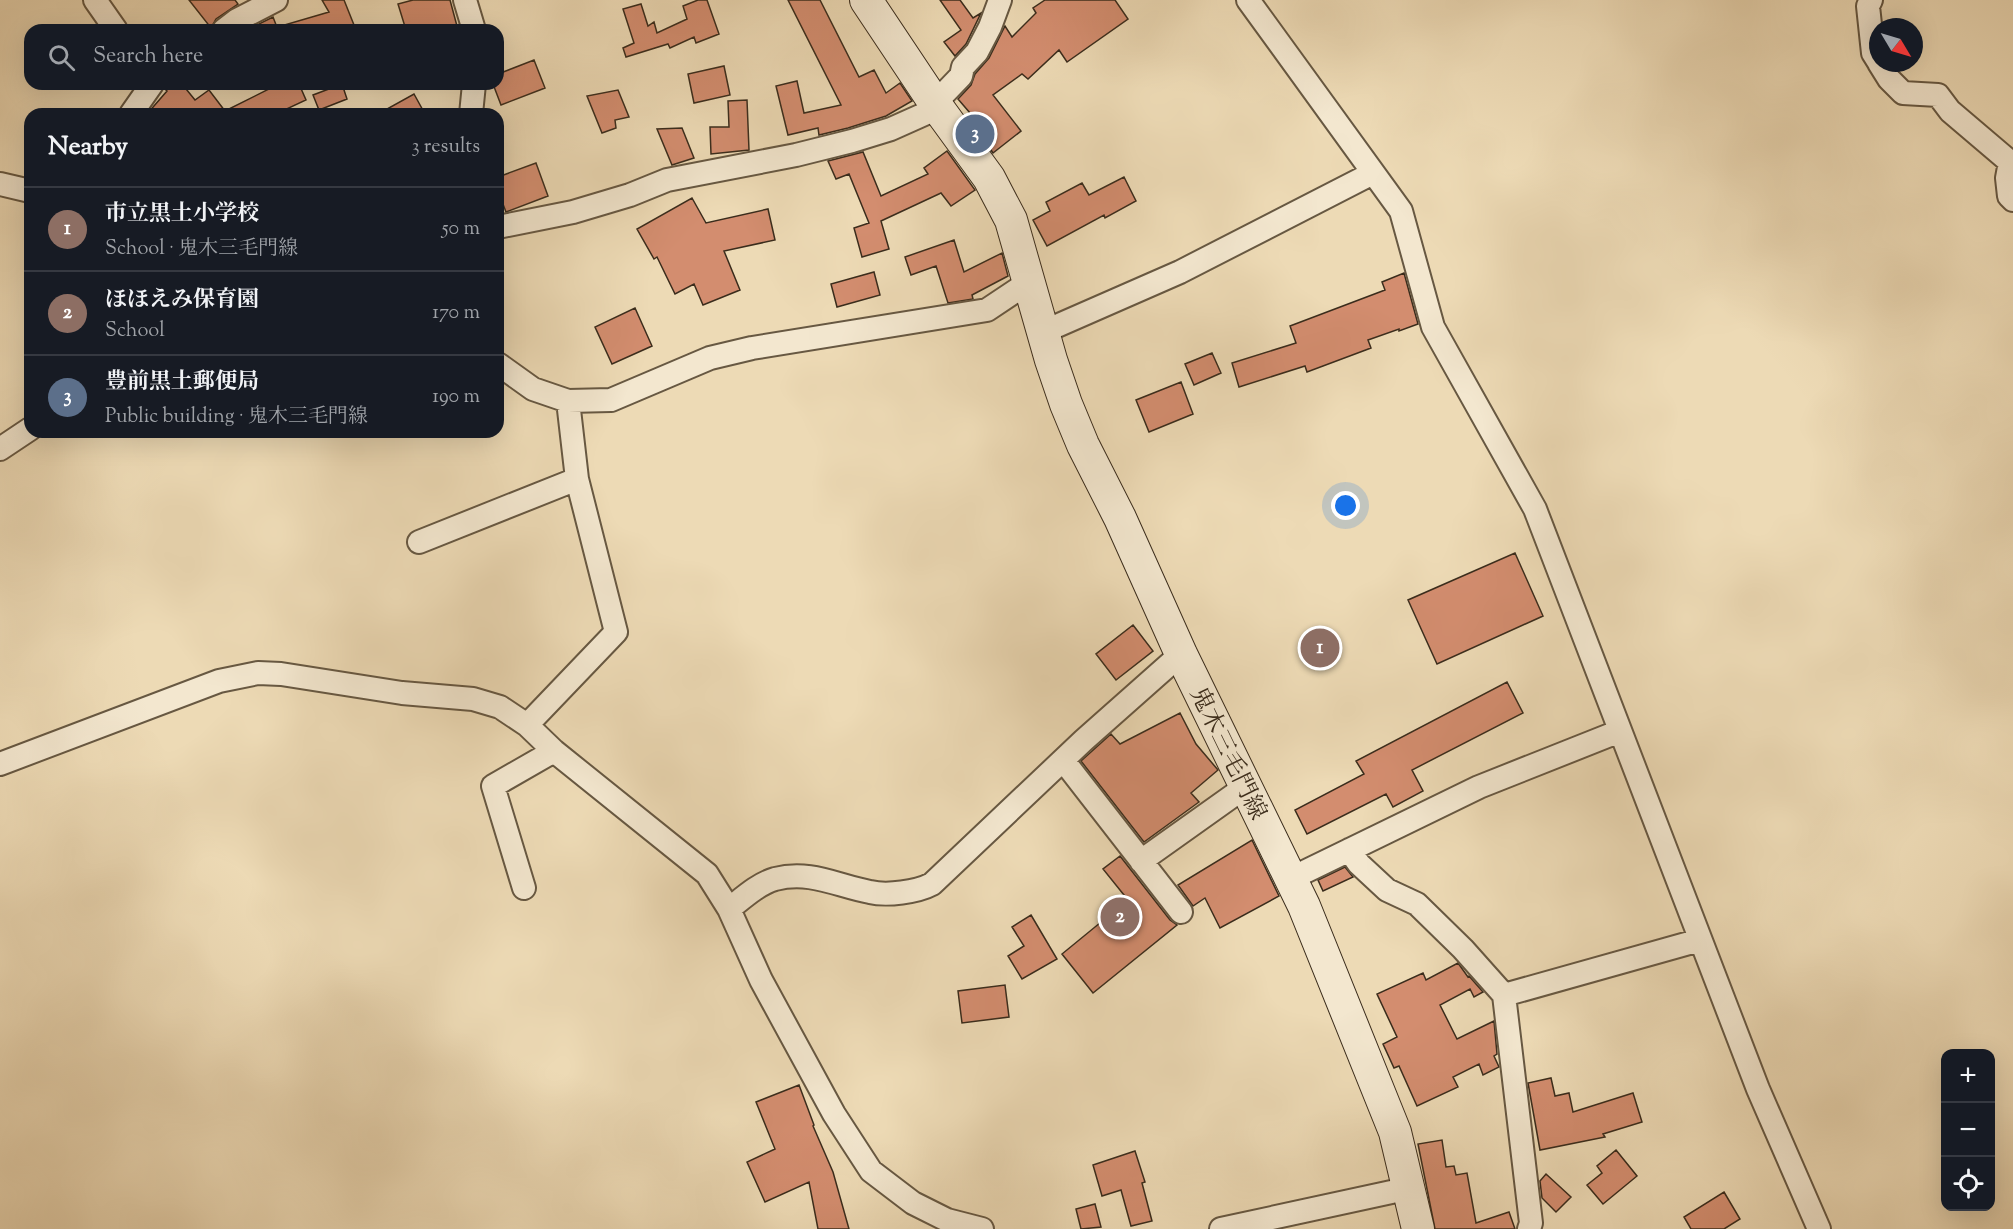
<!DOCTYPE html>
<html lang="en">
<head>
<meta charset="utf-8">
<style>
	:root { --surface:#171b24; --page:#242831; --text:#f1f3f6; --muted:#9ea1a6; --line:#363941; --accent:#7c3aed }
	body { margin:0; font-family:"Sorts Mill Goudy","Noto Serif JP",serif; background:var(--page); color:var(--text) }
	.controls { position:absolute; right:18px; bottom:18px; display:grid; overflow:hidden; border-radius:12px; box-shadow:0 6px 24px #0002 }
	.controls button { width:54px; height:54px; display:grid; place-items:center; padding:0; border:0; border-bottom:2px solid var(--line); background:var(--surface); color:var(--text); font:30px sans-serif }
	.compass { position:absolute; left:1869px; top:18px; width:54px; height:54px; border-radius:50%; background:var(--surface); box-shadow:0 6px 24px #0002; rotate:128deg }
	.you { position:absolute; left:1346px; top:506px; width:21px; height:21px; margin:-15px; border:4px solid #fff; border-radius:50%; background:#1a73e8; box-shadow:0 0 0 9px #1a73e833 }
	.badge { display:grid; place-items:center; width:39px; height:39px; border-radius:50%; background:var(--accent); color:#fff; font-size:20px; font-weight:700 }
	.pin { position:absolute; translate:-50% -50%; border:3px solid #fff; box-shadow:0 2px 6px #0006 }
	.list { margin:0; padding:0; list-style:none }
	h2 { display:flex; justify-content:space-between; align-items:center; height:78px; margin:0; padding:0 24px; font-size:26px }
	h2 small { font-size:20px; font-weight:400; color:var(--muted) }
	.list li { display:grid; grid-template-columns:39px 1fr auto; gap:18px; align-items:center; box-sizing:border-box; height:84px; padding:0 24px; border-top:2px solid var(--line) }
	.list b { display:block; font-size:22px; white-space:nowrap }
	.list p { margin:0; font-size:20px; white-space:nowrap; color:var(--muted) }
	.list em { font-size:20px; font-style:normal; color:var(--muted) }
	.icon { flex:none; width:33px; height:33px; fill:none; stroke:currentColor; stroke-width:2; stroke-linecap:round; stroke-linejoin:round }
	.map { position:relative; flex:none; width:2013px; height:1229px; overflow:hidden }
	.search { position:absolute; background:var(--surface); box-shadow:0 6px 24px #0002; left:24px; top:24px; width:480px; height:66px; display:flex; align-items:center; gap:15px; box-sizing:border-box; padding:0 21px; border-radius:18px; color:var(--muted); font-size:22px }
	.panel { position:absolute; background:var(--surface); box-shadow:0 6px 24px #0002; left:24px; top:108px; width:480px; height:330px; border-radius:18px }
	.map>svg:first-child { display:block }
	.building { fill:#d38d6f; stroke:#3a2c1c; stroke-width:1.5 }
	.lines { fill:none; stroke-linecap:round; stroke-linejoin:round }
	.street-casing { stroke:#675842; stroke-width:26 }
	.secondary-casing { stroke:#3a2c1c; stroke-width:34 }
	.street { stroke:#f3e7cf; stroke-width:22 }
	.secondary { stroke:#f3e7cf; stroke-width:32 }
	.labels { text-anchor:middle; stroke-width:4.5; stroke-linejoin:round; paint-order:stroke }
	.street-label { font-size:24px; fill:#3a2c1c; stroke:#f3e7cf }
</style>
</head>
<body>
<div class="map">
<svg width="2013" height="1229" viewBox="0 0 2013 1229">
	<rect width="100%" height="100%" fill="#eddab5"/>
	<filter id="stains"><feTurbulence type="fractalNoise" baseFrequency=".00333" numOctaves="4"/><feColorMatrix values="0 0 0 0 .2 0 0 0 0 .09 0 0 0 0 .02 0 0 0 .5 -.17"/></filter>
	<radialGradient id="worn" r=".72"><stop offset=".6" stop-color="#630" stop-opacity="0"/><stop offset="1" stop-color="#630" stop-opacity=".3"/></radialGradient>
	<path class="building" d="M189,0H235L238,4L216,19L211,28Z
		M322,0H344L356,30H282L281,26L329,12Z
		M413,0H450L457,26L444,30H406L398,4Z
		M698,0H707L719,34L696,43L694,37L670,48L668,44L626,57L623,48L634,43L623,9L641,4L648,26L654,22L657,33L687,19L683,6Z
		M788,0H820L859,77L874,70L886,93L900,83L912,101L886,116L848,128L819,135L818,128L788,135L776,86L797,81L804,113L841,105Z
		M940,0H960L973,18L981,13L966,44L955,56L944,42L961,30Z
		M1045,0H1115L1128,19L1067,62L1059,50L1028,79L1022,74L993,95L1021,131L993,153L972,123L976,120L958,99L971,85L975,74L989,58L1005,26L1012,37L1036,13L1033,8Z
		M273,17L278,30H247Z
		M534,60L545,88L501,105L493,84H498V74Z
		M724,66L730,95L694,103L688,74Z
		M165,84H182L195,100L209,90L225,111L271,88L269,84H299L306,100L276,114H147L167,91L164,88Z
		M342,84L347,99L319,110L313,95Z
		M618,90L629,117L615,120L616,128L602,133L587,96Z
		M414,94L425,114H378Z
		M747,100L749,150L711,154L710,127H729L728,101Z
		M682,128L694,158L672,165L657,129Z
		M947,151L975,190L951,206L941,193L881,221L889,249L862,257L854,228L869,223L849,174L836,179L828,161L863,152L881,196L928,174L924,168Z
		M536,163L548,196L506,212L498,191V177Z
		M1124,177L1136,201L1105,218L1104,215L1047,246L1033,220L1050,211L1046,202L1082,183L1089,195Z
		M692,198L706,223L768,209L775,240L724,251L740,290L703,305L694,284L675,294L657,257L654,259L637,229Z
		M954,240L964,272L1002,253L1008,276L972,295L973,299L948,303L936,266L911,275L905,257Z
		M874,272L880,295L837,307L831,284Z
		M1404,273L1418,324L1399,331V329L1368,340L1371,348L1307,372L1305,366L1239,387L1232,363L1296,343L1290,326L1385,290L1382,282Z
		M635,308L652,346L612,364L595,327Z
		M1212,353L1221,373L1194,385L1185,364Z
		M1181,382L1193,414L1149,432L1136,400Z
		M1515,553L1543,616L1437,664L1408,600Z
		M1133,625L1153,651L1116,680L1096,654Z
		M1507,682L1523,713L1412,770L1423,791L1393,807L1386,794L1307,834L1295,810L1364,774L1356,761Z
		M1180,713L1196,744L1218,770L1191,793L1199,802L1144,842L1081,761L1111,734L1120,744Z
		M1252,840L1279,896L1220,928L1205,898L1193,906L1178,885Z
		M1120,856L1170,920L1177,925L1093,993L1062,954L1128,900L1103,869Z
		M1345,867L1353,877L1323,891L1318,880Z
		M1031,915L1057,959L1022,979L1008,956L1024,946L1012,927Z
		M1458,963L1468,977L1469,976L1483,992L1474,997L1470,989L1440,1005L1457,1039L1494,1021L1497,1054L1494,1056L1499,1067L1483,1075L1479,1064L1453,1077L1458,1087L1417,1106L1399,1066L1394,1068L1383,1044L1397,1037L1377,994L1423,973L1426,980Z
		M1005,985L1009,1017L962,1023L958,991Z
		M1551,1078L1555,1096L1569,1093L1573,1112L1633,1093L1642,1122L1603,1134L1605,1137L1540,1150L1528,1083Z
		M799,1085L814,1125L813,1126L833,1172L849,1229H818L809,1182L765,1202L747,1162L775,1149L756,1102Z
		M1442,1140L1446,1167L1454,1166L1456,1175L1467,1173L1476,1223L1509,1212L1515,1229H1435L1418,1144Z
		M1616,1150L1637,1176L1603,1204L1587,1185L1602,1173L1597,1166Z
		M1135,1151L1145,1182L1142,1183L1152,1221L1131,1226L1121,1190L1102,1196L1093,1165Z
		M1546,1174L1571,1197L1556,1212L1542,1198L1540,1181Z
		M1724,1192L1740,1219L1724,1229H1691L1684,1217Z
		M1095,1204L1101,1227L1081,1229L1076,1209Z"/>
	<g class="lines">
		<defs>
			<path id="street" d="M95,0L116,30
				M465,0L474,30
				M1248,0L1401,211L1433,327L1535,509L1758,1089L1819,1229
				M1871,0L1868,6L1873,53L1878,61
				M224,30L237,20L276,0
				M1879,63L1889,79L1903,93L1938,95L1950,111L2010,162L2007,178L2009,196L2013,200
				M935,103L961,76L963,67L977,52L990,27L1000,0
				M131,114L152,84
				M471,114L474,84
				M0,184L30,191
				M498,227L573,212L630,195L667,180L796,155L852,141L891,129L938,108
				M1043,332L1180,272L1373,173
				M498,364L533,389L568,401L611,400L710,358L752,348L987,310L1029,282
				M0,449L30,429
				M419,542L577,479
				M527,725L616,632L577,479L568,401
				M1063,760L1181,912
				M0,764L219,681L258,673L281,674L402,693L473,699L500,707L527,725L554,751L707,874L729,909L761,980L834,1114L871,1171L913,1203L947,1220L982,1229
				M1349,850L1359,864L1387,890L1417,904L1463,949L1504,995
				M1141,861L1245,787
				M1290,879L1479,787L1620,731
				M524,888L493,786L554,751
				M729,909C743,898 758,884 775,879C811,870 837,886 870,892C887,896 917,892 932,884L1084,740L1181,654
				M1221,1229L1410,1188
				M1529,1229L1531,1223L1504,995L1700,940"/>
			<path id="secondary" d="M866,0L938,108L989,178L1011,220L1051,360L1066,404L1083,445L1120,518L1181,654L1304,906L1395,1132L1418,1229"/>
		</defs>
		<use href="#street" class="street-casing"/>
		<use href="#secondary" class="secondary-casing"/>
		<use href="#street" class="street"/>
		<use href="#secondary" class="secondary"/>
	</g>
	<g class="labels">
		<g class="street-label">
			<text transform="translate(1229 753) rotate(64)" y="8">鬼木三毛門線</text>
		</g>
	</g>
	<rect width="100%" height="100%" filter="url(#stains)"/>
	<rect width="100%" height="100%" fill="url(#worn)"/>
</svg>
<div class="controls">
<button>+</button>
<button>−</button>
<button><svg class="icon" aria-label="locate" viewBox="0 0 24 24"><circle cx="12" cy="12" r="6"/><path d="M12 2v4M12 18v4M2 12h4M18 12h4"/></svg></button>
</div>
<svg class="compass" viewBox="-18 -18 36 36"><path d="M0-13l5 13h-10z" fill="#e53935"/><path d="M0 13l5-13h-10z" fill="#9ea1a6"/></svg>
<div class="you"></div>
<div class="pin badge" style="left:1320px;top:648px;background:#8d6e63">1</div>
<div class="pin badge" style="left:1120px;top:917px;background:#8d6e63">2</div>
<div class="pin badge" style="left:975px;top:134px;background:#5c6f8a">3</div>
<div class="search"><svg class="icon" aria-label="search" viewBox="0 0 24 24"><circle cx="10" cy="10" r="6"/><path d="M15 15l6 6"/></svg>Search here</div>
<section class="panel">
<h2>Nearby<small>3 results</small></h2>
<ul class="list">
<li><span class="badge" style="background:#8d6e63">1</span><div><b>市立黒土小学校</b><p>School · 鬼木三毛門線</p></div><em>50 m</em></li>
<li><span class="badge" style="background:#8d6e63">2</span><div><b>ほほえみ保育園</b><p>School</p></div><em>170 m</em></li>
<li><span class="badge" style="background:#5c6f8a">3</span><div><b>豊前黒土郵便局</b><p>Public building · 鬼木三毛門線</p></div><em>190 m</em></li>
</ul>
</section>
</div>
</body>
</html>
